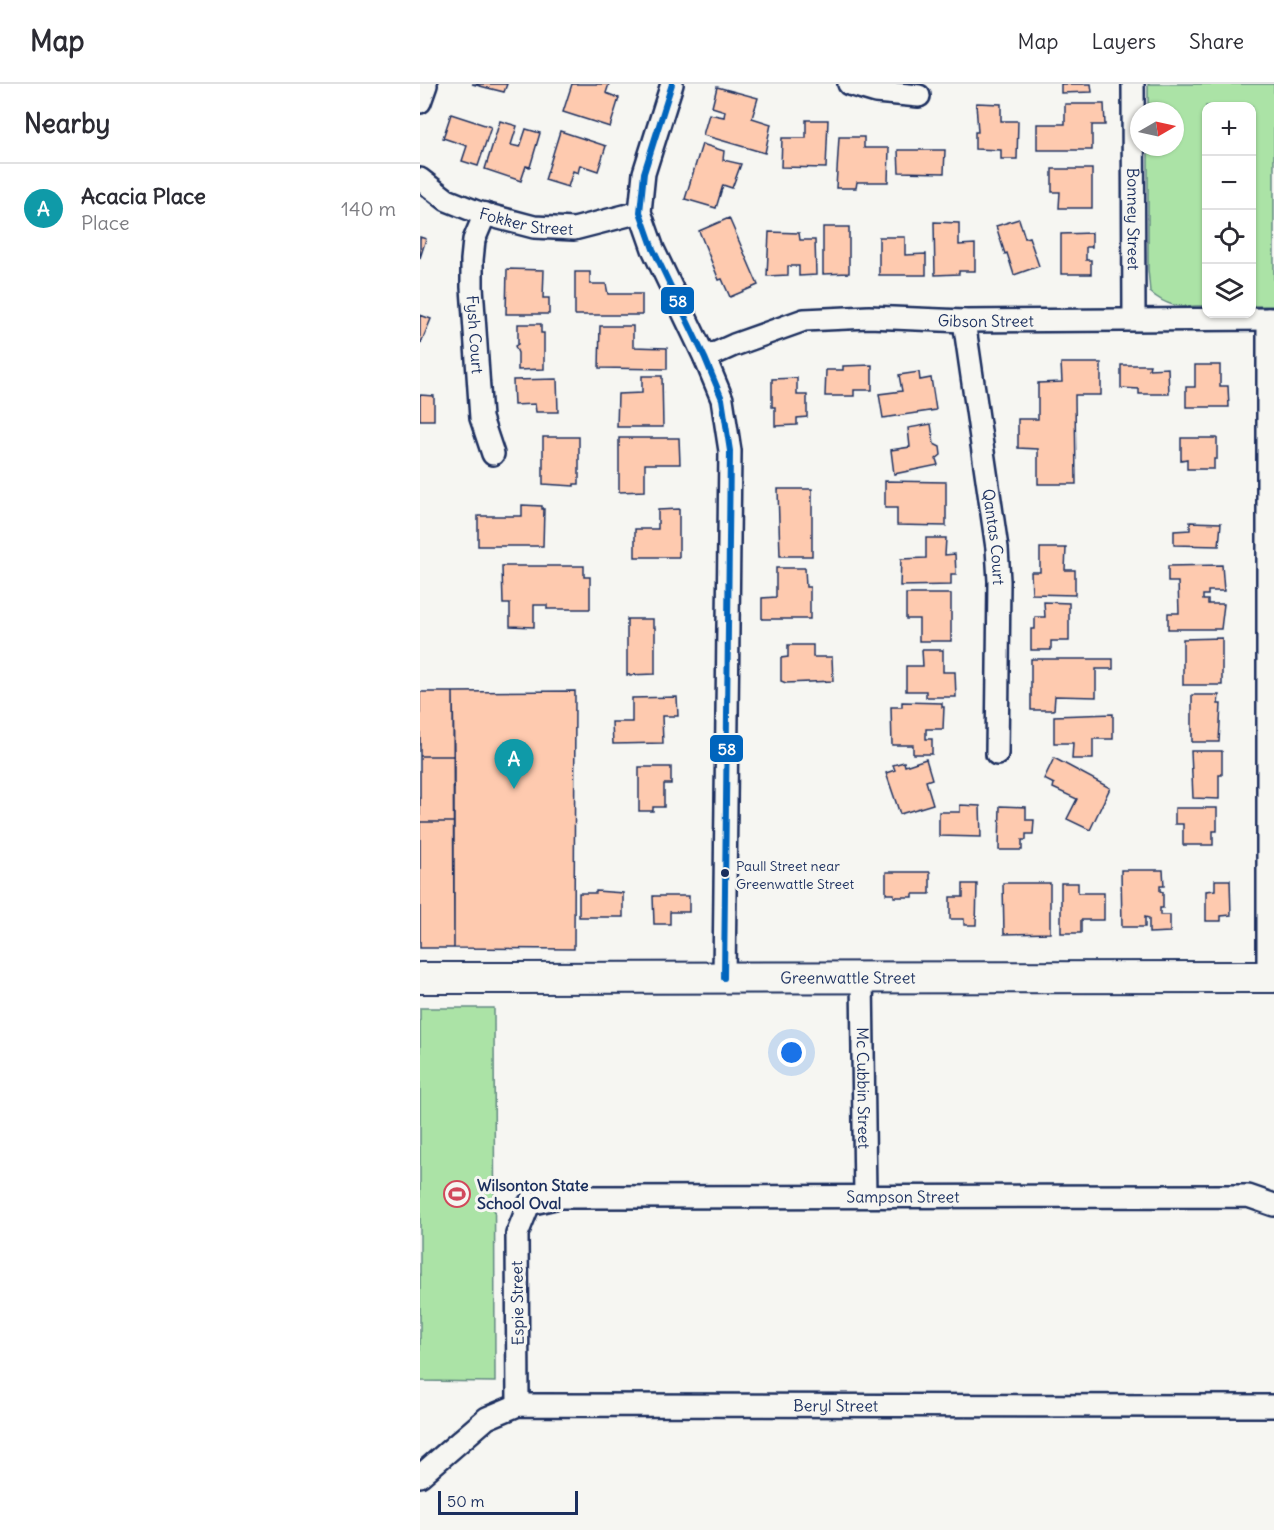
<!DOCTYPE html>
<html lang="en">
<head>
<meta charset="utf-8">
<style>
	:root { --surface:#fff; --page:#f2f2f3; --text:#2b2b33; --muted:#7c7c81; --line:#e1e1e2; --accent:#d93025 }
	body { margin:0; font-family:Delius,sans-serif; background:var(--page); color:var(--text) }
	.controls { position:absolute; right:18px; top:18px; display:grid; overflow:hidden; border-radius:12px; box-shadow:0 2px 4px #0004 }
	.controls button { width:54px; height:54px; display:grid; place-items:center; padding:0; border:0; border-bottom:2px solid var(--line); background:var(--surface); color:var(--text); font:30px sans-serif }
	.compass { position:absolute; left:710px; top:18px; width:54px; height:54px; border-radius:50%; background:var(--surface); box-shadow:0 2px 4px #0004; rotate:81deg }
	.scale { position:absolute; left:18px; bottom:15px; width:140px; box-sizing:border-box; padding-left:6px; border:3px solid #1b2f5e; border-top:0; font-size:16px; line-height:21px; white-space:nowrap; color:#1b2f5e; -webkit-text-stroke:4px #f6f6f2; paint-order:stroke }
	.you { position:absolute; left:372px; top:969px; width:21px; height:21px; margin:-15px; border:4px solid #fff; border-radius:50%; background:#1a73e8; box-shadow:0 0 0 9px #1a73e833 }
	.badge { display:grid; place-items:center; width:39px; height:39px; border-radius:50%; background:var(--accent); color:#fff; font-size:20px; font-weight:700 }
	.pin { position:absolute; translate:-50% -50px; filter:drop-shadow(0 2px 3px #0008) }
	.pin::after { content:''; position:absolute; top:32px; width:21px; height:18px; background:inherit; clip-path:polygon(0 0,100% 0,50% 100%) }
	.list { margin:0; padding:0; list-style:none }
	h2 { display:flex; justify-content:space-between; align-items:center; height:78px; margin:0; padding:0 24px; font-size:26px }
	h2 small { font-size:20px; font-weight:400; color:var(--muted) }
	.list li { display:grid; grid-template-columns:39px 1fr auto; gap:18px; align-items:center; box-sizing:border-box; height:90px; padding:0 24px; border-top:2px solid var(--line) }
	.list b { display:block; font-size:22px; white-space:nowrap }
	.list p { margin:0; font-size:20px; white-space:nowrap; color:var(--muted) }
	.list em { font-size:20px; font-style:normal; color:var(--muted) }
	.icon { flex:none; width:33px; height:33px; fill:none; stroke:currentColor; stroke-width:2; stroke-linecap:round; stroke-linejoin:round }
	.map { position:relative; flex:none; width:854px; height:1446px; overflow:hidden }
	header { display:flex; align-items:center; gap:36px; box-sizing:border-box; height:84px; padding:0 30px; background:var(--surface); border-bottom:2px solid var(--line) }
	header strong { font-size:28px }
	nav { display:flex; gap:33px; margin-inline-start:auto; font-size:21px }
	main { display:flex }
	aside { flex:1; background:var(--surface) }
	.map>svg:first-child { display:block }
	.green { fill:#abe3a6; stroke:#638982; stroke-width:1.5 }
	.building { fill:#fecaaf; stroke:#1b2f5e; stroke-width:1.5 }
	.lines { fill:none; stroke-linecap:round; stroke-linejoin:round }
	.street-casing { stroke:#1b2f5e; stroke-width:26 }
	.secondary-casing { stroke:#1b2f5e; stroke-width:34 }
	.street { stroke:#f6f6f2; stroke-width:21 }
	.secondary { stroke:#f6f6f2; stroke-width:30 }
	.bus-1-casing { stroke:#f6f6f2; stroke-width:10 }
	.bus-1 { stroke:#0065bd; stroke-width:6 }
	.bus-dot { fill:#1b2f5e; stroke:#f6f6f2; stroke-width:2 }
	.labels { text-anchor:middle; stroke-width:6; stroke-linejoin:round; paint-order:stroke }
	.bus-label { font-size:14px; fill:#1b2f5e; stroke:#f6f6f2; text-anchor:start }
	.street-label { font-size:16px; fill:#1b2f5e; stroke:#f6f6f2 }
	.poi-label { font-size:16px; font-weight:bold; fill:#1b2f5e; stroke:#f6f6f2; text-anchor:start }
	.line-badge { stroke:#f6f6f2; stroke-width:2 }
	.badge-label { font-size:16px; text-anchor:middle; font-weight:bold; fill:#fff }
</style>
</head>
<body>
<header>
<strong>Map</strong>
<nav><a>Map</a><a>Layers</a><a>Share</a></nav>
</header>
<main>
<aside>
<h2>Nearby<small></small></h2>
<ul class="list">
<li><span class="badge" style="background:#0f9aa8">A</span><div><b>Acacia Place</b><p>Place</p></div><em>140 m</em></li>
</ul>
</aside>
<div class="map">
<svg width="854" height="1446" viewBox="0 0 854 1446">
	<rect width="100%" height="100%" fill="#f6f6f2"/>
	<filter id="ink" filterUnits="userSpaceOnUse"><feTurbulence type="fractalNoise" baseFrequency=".0167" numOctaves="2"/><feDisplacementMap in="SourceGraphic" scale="12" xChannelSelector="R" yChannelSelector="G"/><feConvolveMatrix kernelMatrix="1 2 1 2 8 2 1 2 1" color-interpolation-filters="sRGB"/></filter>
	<g filter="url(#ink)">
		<path class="green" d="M728,0H854V222H832V22H786V222C761,222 750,225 730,208L728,185V63H755V27H728Z
			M0,924H74L75,1298L0,1297Z"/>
		<path class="building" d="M52,0H87L84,8Z
			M152,0H189L186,9L199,14L190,43L143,28Z
			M641,0H671L672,8L641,9Z
			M297,3L338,14L332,34L351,40L345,69L283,51L289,30L304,33L305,27L292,23Z
			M556,19L581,20V37H598L597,75H581V66L555,65V48H558Z
			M645,20H684L685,41H672V66H617V40H645Z
			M31,30L71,43L58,82L42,77L47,62L23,54Z
			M386,36H408L406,84L361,83L362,54H386Z
			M80,37L97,42L91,61L100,63L106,45L120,49L110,83L106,82L101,97L65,85Z
			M140,47L186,62L178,87L160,81L158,89L153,87L148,103L125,96Z
			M419,53H444V64H469L468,98H437L436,104H416Z
			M282,60L304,67L303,76L321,80L312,104L303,101L296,124L265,115Z
			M478,66H525L524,89L479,88Z
			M632,85H672V124H639L640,108H632Z
			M309,134L338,201L310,213L302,195L299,196L279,147Z
			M599,135L605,154L609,153L619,182L594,191L587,169L585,170L576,142Z
			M514,138L539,139V161L555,160V187H539V190L515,191Z
			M403,143H429V189L403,190Z
			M349,148L379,149L380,156H395L396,191L379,192V182H368V191L347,192Z
			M672,149V163H666V176H671V190H641V150Z
			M0,153L6,155L0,174Z
			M459,153H485V171L506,170V191H459Z
			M87,185L124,186L123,214H129V230H86Z
			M155,188H170V200H186L188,210H222V231H155Z
			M0,231L11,235L1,259H0Z
			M98,240H121V249H124V285L98,286V269L95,262L98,260Z
			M180,242H213V263L247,264V285L179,284Z
			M641,279H681V311H655L656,400H618V365L598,364V335H618V299L642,298Z
			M452,281V306H434V312H405L406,286H423V282Z
			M701,281H730L729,285L748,284L749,310H719V305L701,304Z
			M775,281H800V302H808L809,323H766V303H775Z
			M499,288L500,296L511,294L516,326L463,334L459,310L482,307L479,291Z
			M222,292H242L243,343H197L198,310L222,309Z
			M377,294V311H387V333L377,334V341L355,342V323H352V295Z
			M137,295L138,328H116L115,320L94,321L93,296Z
			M0,311L14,312V336H0Z
			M511,340L514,360L520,363L521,371L516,375L518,381L474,390L471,366L490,363L488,344Z
			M123,353H159V400H154V402L123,400Z
			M199,354H259L260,380H225V407L199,408Z
			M761,354H797V375H794V385H767V375L761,376Z
			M465,397L526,398V442L477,441V424H465Z
			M358,405H392V472H360Z
			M102,421L122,422V425H124L123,462H58V432H102Z
			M259,425V473H215V445H238V426Z
			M770,438L801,439L799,462L754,461V447L770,446Z
			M506,454H526L525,471L535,470L536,490H531V501L480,502L481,475L506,474Z
			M620,464H646L645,486H655V511L612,510L611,488H620Z
			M802,481L804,507H788V511H783V516H788V520H804L801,545H748V529H759L758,498H748V482Z
			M82,482H164V493H170V525H127V521H114V543L90,542V520H83Z
			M356,484H385L386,503H390V535H342V514L356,513Z
			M486,510H531V557H499V535H486Z
			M624,518L649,519V557H631V566H611V545H615V533H625Z
			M207,535H233V543H235V590L207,591Z
			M802,554V601H763V555Z
			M368,561H393V573H412L413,597L366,599L361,597V574L368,573Z
			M502,566H523V588H535L536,613H506V607H486V582H503Z
			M611,575H693V585H676V613L635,612L634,626H611Z
			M155,607L154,865L34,864L33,608Z
			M0,608H33L34,672H0Z
			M772,611H799L798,620H801L799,658H772Z
			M257,613L258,632H242L243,659L193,660L192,638H212V614Z
			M482,618L522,619V623H524L523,645H506V655H512V670H493V661H472L471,623H482Z
			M693,630V655H673V675H652L653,659H634V632Z
			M771,667H802V691H799V715L773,714Z
			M0,672H34V738H0Z
			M634,674L690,704L670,746L647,735L657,715L633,704L634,700L624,695Z
			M506,675L512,695L506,697L513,720L480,730L466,689L475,686L473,681L484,678L485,682Z
			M219,683H251V700H244V723H233V727H219Z
			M540,721L560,722L561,753L519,752V728H540Z
			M580,722L606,723V736H614L613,750H606V756H602V766H579Z
			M755,724H797V747H793V761H763V740H755Z
			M0,738H34V864H0Z
			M701,786H743L744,802H740V807L743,808V824H740V831H750V848L729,849V834L725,833V843H702Z
			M466,788H510V810H493V813H474V810H466Z
			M795,796H810L811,831L801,832V837H786V807L795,806Z
			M583,799H630V849L584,850Z
			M641,799H658V809H684V836H661V849H641Z
			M543,800H557L556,841H544V835H530V813H543Z
			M176,807L203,809V833H159V809H176Z
			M233,812H269V828H250V840H234Z"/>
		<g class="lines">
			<defs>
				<g id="street">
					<path d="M252,0L224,89L220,128L233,165L285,274L302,315L310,367L304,894"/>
					<path d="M429,0L456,8L499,12"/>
					<path id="s1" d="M713,0L714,234"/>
					<path d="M0,18L6,1"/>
					<path id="s2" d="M0,95L27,116L57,128L114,143L154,145L220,128"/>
					<path id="s3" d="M65,130L54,156L52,176V203L61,334L73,370"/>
					<path id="s4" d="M544,237L577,464L579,497L577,670"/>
					<path id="s5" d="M285,274L314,261L384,236L449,233L544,237L854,235"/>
					<path d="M848,893V235"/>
					<path id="s6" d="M442,894L445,1112"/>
					<path id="s7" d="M98,1321L97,1150L109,1120L139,1113L828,1112L854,1121"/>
					<path id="s8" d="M0,1392L67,1334L98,1321L854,1322"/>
				</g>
				<g id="secondary">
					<path id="s9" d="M0,894L854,893"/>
				</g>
			</defs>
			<use href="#street" class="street-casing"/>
			<use href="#secondary" class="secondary-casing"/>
			<use href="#street" class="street"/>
			<use href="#secondary" class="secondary"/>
			<defs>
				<path id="bus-1" d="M252,0L224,89L220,128L233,165L285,274L302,315L310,367L304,894"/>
			</defs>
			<use href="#bus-1" class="bus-1-casing"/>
			<use href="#bus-1" class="bus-1"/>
		</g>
	</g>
	<defs>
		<symbol id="stadium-ring" viewBox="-11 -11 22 22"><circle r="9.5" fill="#f6f6f2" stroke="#d1495b" stroke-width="1.5"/><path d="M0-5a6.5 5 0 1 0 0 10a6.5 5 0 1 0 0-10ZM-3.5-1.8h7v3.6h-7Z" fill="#d1495b"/></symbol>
	</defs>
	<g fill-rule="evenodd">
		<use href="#stadium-ring" x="22" y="1095" width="30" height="30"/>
	</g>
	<circle class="bus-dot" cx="305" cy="789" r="5"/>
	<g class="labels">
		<g class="bus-label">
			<text x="316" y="787">Paull Street near<tspan x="316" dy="18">Greenwattle Street</tspan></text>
		</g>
		<g class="street-label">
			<text dy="6" stroke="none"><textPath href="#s2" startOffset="117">Fokker Street</textPath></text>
			<text dy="6" stroke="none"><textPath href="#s1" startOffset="135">Bonney Street</textPath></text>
			<text dy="6" stroke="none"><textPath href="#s5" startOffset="288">Gibson Street</textPath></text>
			<text dy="6" stroke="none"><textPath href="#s3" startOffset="123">Fysh Court</textPath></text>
			<text dy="6" stroke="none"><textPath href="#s4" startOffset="218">Qantas Court</textPath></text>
			<text dy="6" stroke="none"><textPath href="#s9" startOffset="428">Greenwattle Street</textPath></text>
			<text dy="6" stroke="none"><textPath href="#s6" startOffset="110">Mc Cubbin Street</textPath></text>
			<text dy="6" stroke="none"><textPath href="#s7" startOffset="578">Sampson Street</textPath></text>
			<text transform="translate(97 1219) rotate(-91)" y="6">Espie Street</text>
			<text dy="6" stroke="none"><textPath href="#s8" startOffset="440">Beryl Street</textPath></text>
		</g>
		<g class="poi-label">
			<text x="57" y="1107">Wilsonton State<tspan x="57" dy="18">School Oval</tspan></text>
		</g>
	</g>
	<g class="line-badge">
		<rect x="240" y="202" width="35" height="29" rx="6" fill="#0065bd"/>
		<rect x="289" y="650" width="35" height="29" rx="6" fill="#0065bd"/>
	</g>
	<g class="badge-label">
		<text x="258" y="223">58</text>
		<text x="307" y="671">58</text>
	</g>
</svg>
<div class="controls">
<button>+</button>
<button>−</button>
<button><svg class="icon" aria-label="locate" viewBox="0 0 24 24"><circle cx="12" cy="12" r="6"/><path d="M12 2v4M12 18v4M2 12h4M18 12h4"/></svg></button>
<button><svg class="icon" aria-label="layers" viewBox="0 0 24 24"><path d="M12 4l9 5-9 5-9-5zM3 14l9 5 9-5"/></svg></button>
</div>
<svg class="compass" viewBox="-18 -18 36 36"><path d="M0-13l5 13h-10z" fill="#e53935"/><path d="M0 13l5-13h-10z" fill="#7c7c81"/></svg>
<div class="scale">50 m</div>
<div class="you"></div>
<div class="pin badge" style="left:94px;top:705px;background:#0f9aa8">A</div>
</div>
</main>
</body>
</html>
